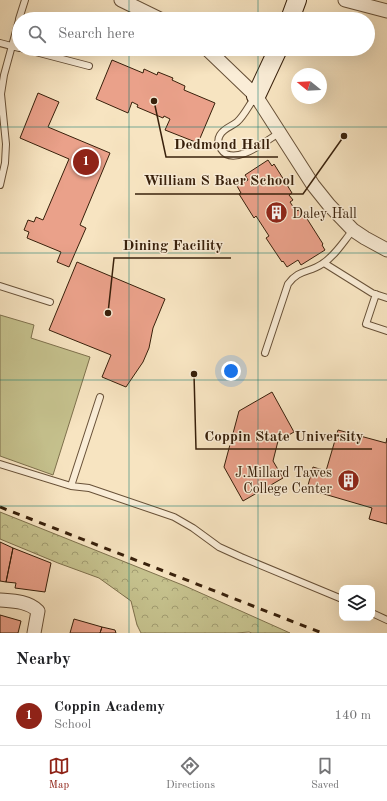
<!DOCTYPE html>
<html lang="en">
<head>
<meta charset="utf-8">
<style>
	:root { --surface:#fff; --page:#f2f2f2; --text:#202124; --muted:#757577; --line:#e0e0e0; --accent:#8f2418 }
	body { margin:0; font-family:"Old Standard TT",serif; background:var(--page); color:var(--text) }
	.controls { position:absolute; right:12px; bottom:12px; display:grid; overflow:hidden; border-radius:8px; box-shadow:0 4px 16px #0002 }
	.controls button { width:36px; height:36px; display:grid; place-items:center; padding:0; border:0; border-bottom:1px solid var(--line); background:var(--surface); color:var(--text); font:20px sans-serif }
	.compass { position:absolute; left:291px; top:68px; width:36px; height:36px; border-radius:50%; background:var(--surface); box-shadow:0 4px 16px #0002; rotate:288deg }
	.you { position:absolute; left:231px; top:371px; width:14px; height:14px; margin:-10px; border:3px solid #fff; border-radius:50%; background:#1a73e8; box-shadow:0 0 0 6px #1a73e833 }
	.badge { display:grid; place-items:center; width:26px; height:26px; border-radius:50%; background:var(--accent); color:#fff; font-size:13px; font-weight:700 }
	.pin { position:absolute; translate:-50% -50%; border:2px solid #fff; box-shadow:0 1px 4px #0006 }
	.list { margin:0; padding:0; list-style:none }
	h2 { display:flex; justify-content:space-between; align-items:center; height:52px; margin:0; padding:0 16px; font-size:17px }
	h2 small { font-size:13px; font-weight:400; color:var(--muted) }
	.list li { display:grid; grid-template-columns:26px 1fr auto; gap:12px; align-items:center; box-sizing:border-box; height:60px; padding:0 16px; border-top:1px solid var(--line) }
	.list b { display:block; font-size:15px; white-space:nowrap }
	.list p { margin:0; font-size:13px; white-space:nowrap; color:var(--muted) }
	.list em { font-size:13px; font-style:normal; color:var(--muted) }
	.icon { flex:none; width:22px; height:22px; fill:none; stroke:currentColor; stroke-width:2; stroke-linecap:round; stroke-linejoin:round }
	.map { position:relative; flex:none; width:387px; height:633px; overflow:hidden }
	.search { position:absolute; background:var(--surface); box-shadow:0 4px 16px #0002; left:12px; right:12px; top:12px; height:44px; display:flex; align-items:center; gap:10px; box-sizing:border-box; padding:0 14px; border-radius:22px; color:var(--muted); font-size:15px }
	.sheet { height:112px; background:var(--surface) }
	nav { display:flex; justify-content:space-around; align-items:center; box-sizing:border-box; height:56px; border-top:1px solid var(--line); background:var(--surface); font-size:11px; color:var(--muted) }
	nav a { display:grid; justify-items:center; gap:2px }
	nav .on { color:var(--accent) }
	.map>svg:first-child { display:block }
	.grass { fill:#c5c18d; stroke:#7e704c }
	.forest { fill:url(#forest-crowns); stroke:#7e704c }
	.building { fill:#eaa18a; stroke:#38200b }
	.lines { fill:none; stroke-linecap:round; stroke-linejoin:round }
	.lane-casing { stroke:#685138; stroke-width:8 }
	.street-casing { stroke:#685138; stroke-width:15 }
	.secondary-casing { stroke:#38200b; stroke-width:20 }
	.lane { stroke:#faedd7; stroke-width:6 }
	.street { stroke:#faedd7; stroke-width:13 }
	.secondary { stroke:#faedd7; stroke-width:18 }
	.rail { stroke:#38200b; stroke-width:3; stroke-dasharray:7 7; stroke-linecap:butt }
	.grid { fill:none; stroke:#0f766e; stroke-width:1; stroke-opacity:0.55 }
	.labels { text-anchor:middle; stroke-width:3; stroke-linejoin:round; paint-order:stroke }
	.poi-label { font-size:14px; fill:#38200b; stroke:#faedd7; text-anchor:start }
	.leader { fill:none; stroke:#38200b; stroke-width:1.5 }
	.callout-dot { fill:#38200b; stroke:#faedd7; stroke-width:1.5 }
	.callout-label { font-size:15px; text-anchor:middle; font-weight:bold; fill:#38200b; stroke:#faedd7; stroke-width:3; stroke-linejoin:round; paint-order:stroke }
</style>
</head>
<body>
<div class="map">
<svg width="387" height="633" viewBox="0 0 387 633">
	<defs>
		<pattern id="forest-crowns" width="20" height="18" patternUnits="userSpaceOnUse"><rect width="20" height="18" fill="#c5c18d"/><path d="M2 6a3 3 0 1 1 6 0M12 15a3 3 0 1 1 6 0" fill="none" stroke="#a19c71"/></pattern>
	</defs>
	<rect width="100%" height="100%" fill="#f7e4c1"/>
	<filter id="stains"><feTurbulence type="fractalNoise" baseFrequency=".005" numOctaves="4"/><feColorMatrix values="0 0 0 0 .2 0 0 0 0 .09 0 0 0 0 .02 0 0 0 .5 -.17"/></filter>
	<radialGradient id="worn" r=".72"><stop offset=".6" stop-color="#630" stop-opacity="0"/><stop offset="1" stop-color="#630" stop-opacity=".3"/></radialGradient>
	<path class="grass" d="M0,315L34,325L31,338L90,357L53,475L0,456Z"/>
	<path class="forest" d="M0,512L185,586L290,633H252L249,632L236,633H141L137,625L131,601L99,578L58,563L0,539Z"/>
	<path class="building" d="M112,60L143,73L144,69L157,75L158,72L173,78L172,80L185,86L184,90L215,103L198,143L165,130L170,119L164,116L163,118L137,107L138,105L132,102L128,113L96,99Z
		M38,93L59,102L48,127L110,153L80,225L86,228L69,267L57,262L61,252L27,238L29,232L24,230L28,220L34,222L36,217L43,220L69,159L20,138Z
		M268,160L272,166L274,164L292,193L289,195L293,200L290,202L296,211L299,210L302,216L304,214L323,244L322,245L325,250L301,265L298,260L287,267L283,261L282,262L266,238L269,236L256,216L254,218L239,194L241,193L237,186L248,180L245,175Z
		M77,262L165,299L153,328L149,348L143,362L126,387L102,377L111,355L49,330Z
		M272,392L294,432L278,441L273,461L283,478L243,501L224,467L239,411Z
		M338,430L386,443L387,438V524L369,519L372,508L307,489L313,467L326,471Z
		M0,542L13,548L6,582L0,581Z
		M13,548L51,563L45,592L15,588L16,583L6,582Z
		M0,615L21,621L18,633H0Z
		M74,619L102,627L100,633H70Z
		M102,627L115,630L116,633H100Z"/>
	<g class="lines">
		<defs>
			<path id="lane" d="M19,19L25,0
				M0,43L19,48
				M24,49L89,66
				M255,97C249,105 244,116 237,122C231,127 224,128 220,135C217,140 218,144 221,149C233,168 266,141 279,133
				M0,185L5,163L6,144L1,94L4,75L19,20
				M324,263L372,293L387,298
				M0,286L50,302
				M376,294L366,324L387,331
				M265,353L288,284C299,269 309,273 322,264C335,256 343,242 353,230
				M0,464L71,486L89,488L174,517L193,528L219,547L241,557L342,599
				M71,486L100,397
				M372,613L387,620"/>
			<path id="street" d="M121,0L160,19
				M345,0L387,11
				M207,49L256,96L313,185L329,205L353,230L365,238L387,250
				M0,600C13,601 28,601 38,611L34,633"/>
			<path id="secondary" d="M290,19L297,0
				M256,96L278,49"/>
		</defs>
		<use href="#lane" class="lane-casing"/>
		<use href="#street" class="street-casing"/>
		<use href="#secondary" class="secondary-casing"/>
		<use href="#lane" class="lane"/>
		<use href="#street" class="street"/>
		<use href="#secondary" class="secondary"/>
		<path class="rail" d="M0,507L322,633"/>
	</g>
	<path class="grid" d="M129,0V19M258,0V19M129,49V633M258,49V633M0,127H387M0,253H387M0,380H387M0,506H387"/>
	<defs>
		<symbol id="building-disc" viewBox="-11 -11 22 22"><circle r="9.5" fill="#8f2418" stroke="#faedd7"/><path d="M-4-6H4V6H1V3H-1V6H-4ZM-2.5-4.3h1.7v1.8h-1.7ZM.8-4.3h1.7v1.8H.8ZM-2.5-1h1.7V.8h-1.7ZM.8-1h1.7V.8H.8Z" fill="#fff"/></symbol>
	</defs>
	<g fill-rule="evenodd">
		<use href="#building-disc" x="264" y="200" width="25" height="25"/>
		<use href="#building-disc" x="336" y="468" width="25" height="25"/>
	</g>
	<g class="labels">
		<g class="poi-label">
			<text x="292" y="218">Daley Hall</text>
			<text x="332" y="477" text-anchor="end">J.Millard Tawes<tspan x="332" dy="16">College Center</tspan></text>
		</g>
	</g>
	<path class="leader" d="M154 101L166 157H278M344 136L303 194H135M108 313L114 258H231M194 374L196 449H372"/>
	<g class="callout-dot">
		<circle cx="154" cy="101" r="4"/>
		<circle cx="344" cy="136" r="4"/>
		<circle cx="108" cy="313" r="4"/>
		<circle cx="194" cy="374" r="4"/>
	</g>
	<g class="callout-label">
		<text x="222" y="149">Dedmond Hall</text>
		<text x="219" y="185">William S Baer School</text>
		<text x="173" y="250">Dining Facility</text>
		<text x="284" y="441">Coppin State University</text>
	</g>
	<rect width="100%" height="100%" filter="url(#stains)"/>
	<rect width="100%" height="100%" fill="url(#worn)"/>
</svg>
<div class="controls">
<button><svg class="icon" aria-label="layers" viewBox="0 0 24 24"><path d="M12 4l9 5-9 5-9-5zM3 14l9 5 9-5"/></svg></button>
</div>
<svg class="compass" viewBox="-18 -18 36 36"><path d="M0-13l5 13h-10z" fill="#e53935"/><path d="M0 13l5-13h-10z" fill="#757577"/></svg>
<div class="you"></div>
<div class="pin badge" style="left:86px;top:162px">1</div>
<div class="search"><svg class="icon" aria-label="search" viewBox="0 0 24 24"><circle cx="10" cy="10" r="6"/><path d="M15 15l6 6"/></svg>Search here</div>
</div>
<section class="sheet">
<h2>Nearby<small></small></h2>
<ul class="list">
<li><span class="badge">1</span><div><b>Coppin Academy</b><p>School</p></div><em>140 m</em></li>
</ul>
</section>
<nav>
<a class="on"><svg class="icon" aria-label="map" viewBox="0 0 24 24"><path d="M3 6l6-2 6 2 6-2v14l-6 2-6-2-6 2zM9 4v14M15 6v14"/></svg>Map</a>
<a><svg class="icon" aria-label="directions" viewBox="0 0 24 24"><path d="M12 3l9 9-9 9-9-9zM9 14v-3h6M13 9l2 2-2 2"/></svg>Directions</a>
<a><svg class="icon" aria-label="saved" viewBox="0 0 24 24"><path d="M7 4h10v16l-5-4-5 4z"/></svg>Saved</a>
</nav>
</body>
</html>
